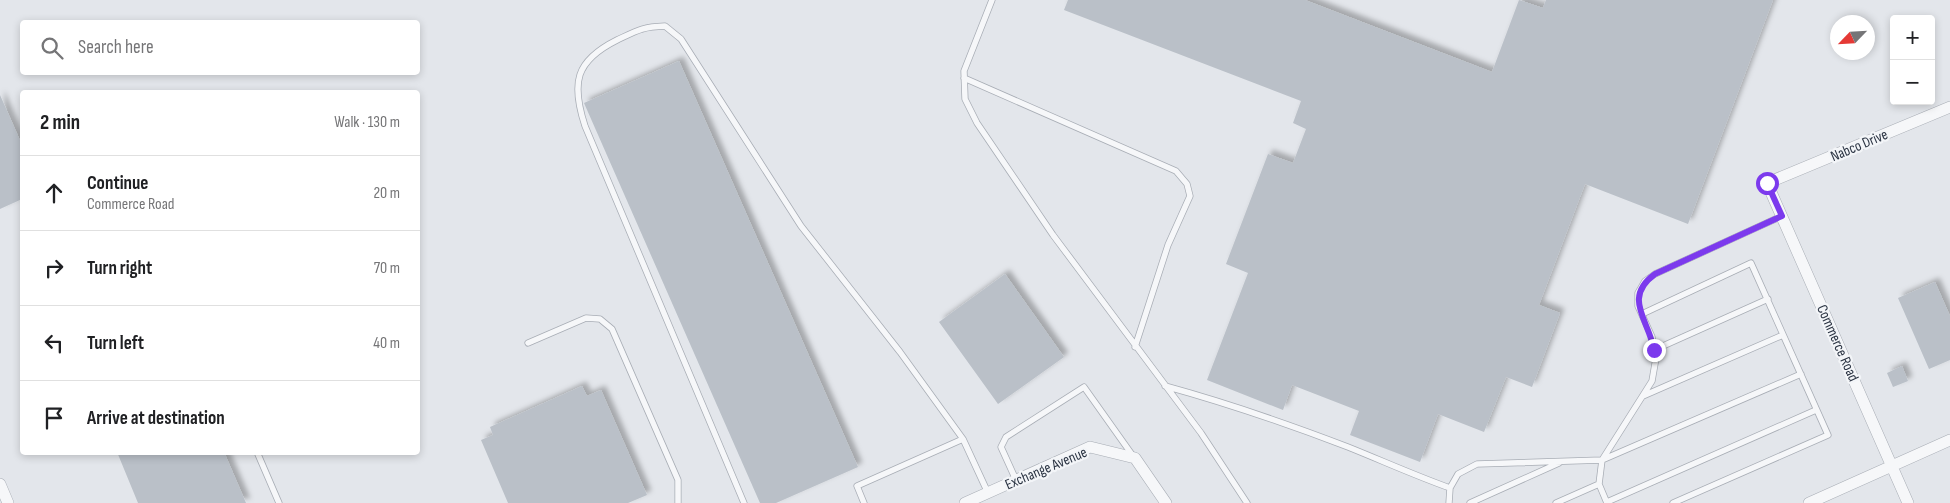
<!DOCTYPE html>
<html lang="en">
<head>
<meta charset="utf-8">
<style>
	:root { --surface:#fff; --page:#f6f6f6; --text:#202124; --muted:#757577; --line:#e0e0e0 }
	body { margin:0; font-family:"Sofia Sans Condensed",sans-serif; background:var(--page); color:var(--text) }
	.controls { position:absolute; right:15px; top:15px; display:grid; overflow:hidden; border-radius:5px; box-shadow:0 2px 8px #0003 }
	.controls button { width:45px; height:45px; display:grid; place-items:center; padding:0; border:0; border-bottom:1px solid var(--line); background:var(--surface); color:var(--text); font:25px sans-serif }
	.compass { position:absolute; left:1830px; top:15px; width:45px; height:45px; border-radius:50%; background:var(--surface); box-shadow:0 2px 8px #0003; rotate:245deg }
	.stop { position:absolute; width:15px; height:15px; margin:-11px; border:4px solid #7c3aed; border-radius:50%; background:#fff }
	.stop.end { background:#7c3aed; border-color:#fff; box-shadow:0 1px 5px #0008 }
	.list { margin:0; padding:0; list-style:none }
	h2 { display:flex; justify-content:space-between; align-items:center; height:65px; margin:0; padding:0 20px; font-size:21px }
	h2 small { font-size:16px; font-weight:400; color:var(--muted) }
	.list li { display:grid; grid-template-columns:32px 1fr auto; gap:15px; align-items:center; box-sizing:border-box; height:75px; padding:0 20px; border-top:1px solid var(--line) }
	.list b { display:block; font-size:19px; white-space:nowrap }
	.list p { margin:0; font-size:16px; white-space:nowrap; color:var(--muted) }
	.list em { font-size:16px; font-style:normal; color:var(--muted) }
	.icon { flex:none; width:28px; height:28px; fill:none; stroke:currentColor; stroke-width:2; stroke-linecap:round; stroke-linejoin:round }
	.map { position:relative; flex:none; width:1950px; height:503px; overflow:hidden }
	.search { position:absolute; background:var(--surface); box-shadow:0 2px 8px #0003; left:20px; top:20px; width:400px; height:55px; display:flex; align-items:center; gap:12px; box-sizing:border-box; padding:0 18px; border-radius:5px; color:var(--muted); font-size:19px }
	.panel { position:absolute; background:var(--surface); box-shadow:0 2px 8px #0003; left:20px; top:90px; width:400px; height:365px; border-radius:5px }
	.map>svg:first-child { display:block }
	.building { fill:#bac0c8; filter:url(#shadow) }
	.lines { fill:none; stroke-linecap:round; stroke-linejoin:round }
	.lane-casing { stroke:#a8adb5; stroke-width:7 }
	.street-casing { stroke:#a8adb5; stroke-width:12 }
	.lane { stroke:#f6f7f9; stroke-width:5.5 }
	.street { stroke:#f6f7f9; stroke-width:11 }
	.route { stroke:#7c3aed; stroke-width:6 }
	.labels { text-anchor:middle; stroke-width:4.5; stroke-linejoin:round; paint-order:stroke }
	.street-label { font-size:15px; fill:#2b3443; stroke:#f3f5f8 }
</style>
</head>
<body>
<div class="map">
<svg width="1950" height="503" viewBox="0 0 1950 503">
	<defs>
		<filter id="shadow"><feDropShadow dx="4.5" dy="-4.5" stdDeviation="2.5" flood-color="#0004"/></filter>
	</defs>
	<rect width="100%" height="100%" fill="#e3e6eb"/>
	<path class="building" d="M1068,0H1305L1492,72L1519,0L1543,8L1546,0H1773L1688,224L1585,184L1539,305L1560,313L1532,387L1506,377L1484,432L1438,414L1420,462L1350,435L1359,411L1292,385L1283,410L1207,380L1248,273L1226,264L1268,154L1293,163L1306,129L1293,123L1301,101L1064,10Z
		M679,61L858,467L776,503H760L584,103Z
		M0,95L22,145V199L0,209Z
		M1005,274L1064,357L998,404L939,322Z
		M1935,282L1950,316V360L1929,369L1898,298Z
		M1902,366L1908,381L1893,387L1887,373Z
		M582,386L587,396L601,390L647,495L628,503H508L481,440L493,435L490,427Z
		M117,452H224L246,503H138Z"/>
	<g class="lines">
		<defs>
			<path id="lane" d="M992,0L964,71L965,99L977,123L1053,235L1201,433L1247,503
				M964,78L1176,171L1187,184L1190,196L1168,245L1135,347
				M1642,314L1751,263L1828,435L1673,503
				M528,343L586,318L600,319L612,329L678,480V503
				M1654,350L1768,299
				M1165,386C1227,403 1288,424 1348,447C1383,461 1416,476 1450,488
				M1643,396L1783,335
				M257,452L279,503
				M1016,480L1001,447L1006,437L1084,387L1133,456
				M1607,502L1816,410
				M744,503L585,126C571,83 575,61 617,40C638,30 642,27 665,26L681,39L801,226L900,352L963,439L988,493
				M864,503L857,486L963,439
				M1449,503L1450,488L1458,474L1477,464L1602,460L1801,374
				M1470,503L1559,463
				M1556,503L1599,484
				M1607,503L1599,484L1602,460L1652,381L1656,358L1652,337L1638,306V293L1645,281L1655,274L1782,216"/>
			<path id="street" d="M0,484L8,503
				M965,503L1090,447L1135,458L1166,503
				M1809,503L1950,440
				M1908,503L1767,183L1950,107"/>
		</defs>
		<use href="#lane" class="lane-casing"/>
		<use href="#street" class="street-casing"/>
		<use href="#lane" class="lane"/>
		<use href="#street" class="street"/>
	</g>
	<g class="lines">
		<path class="route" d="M1654,350C1649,320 1622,298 1655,274L1782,216L1767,183"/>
	</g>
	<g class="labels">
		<g class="street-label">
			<text transform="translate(1859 145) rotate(-23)" y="5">Nabco Drive</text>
			<text transform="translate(1838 343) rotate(66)" y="5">Commerce Road</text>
			<text transform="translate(1046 468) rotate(-23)" y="5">Exchange Avenue</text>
		</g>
	</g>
</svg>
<div class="controls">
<button>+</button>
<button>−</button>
</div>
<svg class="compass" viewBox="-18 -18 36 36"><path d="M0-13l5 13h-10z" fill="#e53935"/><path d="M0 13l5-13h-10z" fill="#757577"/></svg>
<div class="stop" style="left:1767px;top:183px"></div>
<div class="stop end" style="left:1654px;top:350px"></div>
<div class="search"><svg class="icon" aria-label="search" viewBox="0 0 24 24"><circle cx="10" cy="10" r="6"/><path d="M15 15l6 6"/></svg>Search here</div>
<section class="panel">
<h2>2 min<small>Walk · 130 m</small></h2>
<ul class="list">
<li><svg class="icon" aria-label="ahead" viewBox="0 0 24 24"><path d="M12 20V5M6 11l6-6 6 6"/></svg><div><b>Continue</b><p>Commerce Road</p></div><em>20 m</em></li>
<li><svg class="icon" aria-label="right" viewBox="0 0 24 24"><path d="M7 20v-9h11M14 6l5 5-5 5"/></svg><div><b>Turn right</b></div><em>70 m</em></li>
<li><svg class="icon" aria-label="left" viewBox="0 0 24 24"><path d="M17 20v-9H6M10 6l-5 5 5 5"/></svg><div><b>Turn left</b></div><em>40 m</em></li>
<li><svg class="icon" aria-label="arrive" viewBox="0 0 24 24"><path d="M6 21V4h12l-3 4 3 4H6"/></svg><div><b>Arrive at destination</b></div></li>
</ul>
</section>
</div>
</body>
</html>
